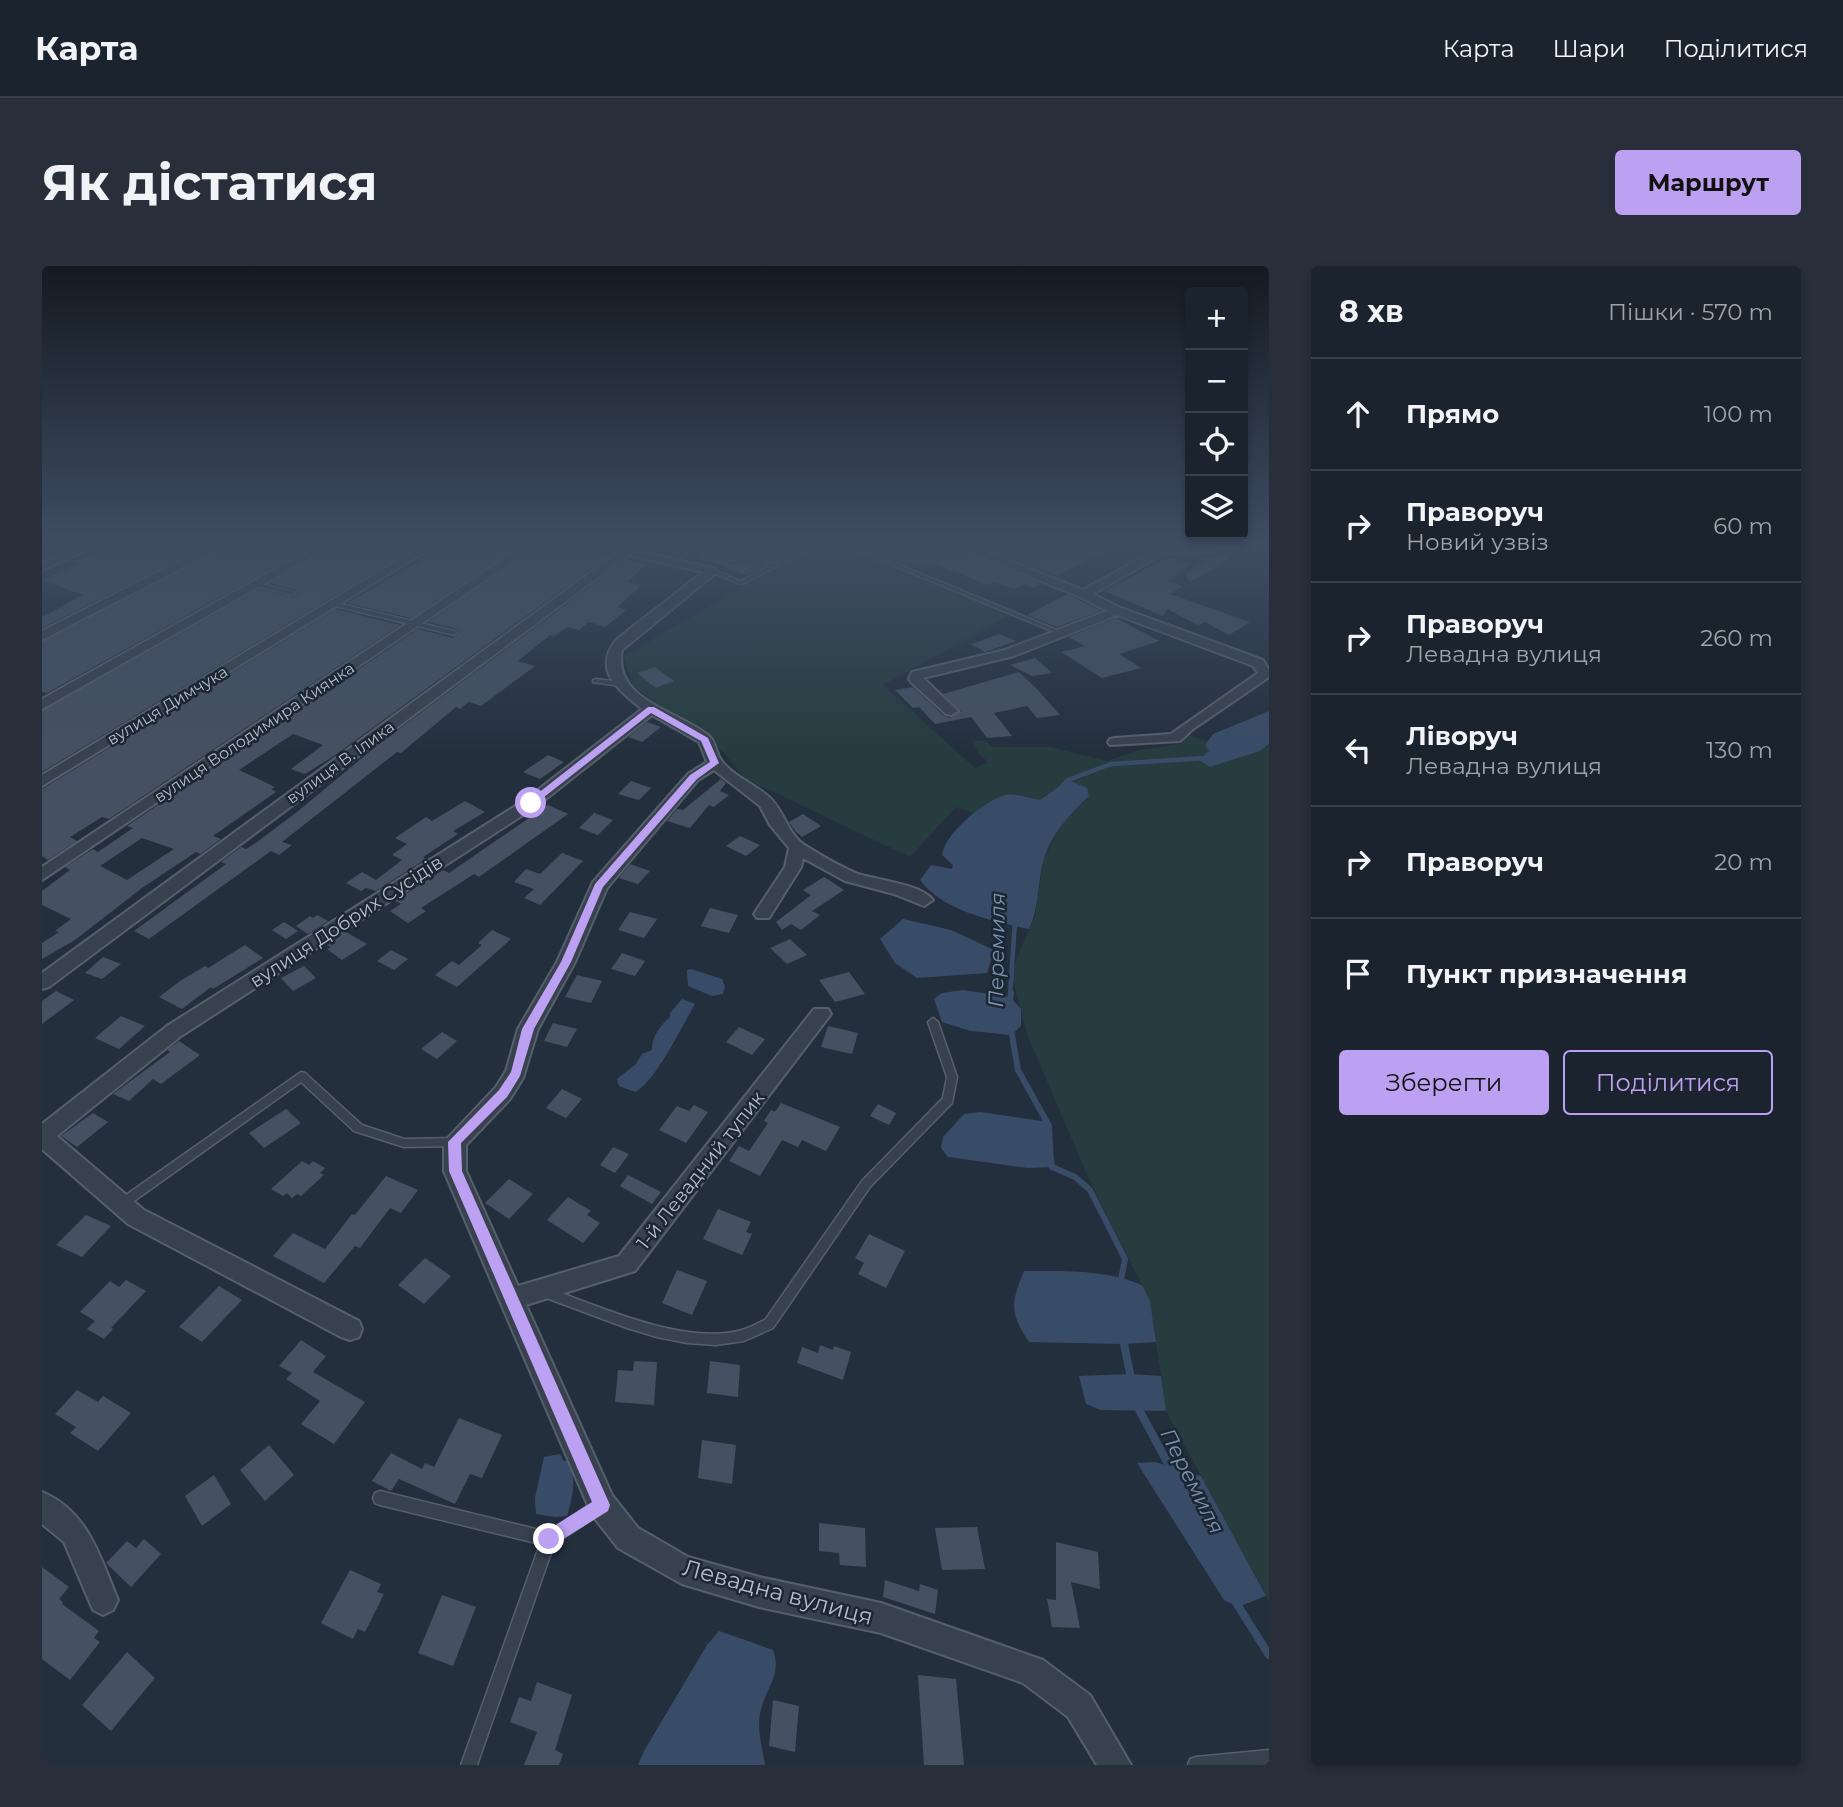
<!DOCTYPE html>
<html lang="uk">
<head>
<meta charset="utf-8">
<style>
	:root { --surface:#1b232e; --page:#282f3a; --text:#f1f3f6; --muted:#a0a4aa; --line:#39404a; --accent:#bca0f2 }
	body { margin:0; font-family:Montserrat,sans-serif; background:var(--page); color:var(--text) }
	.controls { position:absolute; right:21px; top:21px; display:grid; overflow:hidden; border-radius:7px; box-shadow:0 4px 10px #0003 }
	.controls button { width:63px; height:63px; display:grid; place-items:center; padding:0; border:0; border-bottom:2px solid var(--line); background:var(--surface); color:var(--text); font:35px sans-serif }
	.stop { position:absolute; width:21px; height:21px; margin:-16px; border:5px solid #bca0f2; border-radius:50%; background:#fff }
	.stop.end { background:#bca0f2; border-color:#fff; box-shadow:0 2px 7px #0008 }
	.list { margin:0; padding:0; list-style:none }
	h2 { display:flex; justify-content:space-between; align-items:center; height:91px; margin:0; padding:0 28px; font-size:30px }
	h2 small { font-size:23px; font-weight:400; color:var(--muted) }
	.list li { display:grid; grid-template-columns:46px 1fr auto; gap:21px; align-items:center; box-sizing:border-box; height:112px; padding:0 28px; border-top:2px solid var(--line) }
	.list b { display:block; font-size:26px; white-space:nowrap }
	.list p { margin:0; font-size:23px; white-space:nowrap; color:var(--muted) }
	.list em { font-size:23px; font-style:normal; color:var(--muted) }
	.actions { display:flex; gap:14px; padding:21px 28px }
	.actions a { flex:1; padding:16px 0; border:2px solid var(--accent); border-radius:7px; text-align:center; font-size:24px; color:var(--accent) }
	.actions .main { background:var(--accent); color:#111 }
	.icon { flex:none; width:38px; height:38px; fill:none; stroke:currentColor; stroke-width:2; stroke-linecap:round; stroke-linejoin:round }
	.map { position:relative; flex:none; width:1227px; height:1499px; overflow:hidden; border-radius:7px }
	header { display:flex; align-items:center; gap:42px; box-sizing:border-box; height:98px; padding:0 35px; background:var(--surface); border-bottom:2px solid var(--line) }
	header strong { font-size:33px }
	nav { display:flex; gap:38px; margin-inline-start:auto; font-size:24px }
	.intro { display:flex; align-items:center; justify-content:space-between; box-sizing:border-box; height:168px; padding:0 42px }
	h1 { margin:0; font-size:49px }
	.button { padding:18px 32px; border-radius:7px; background:var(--accent); color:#111; font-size:24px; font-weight:700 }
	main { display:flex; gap:42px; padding:0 42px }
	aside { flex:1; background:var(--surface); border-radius:7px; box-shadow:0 4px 10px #0003 }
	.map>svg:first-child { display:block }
	.green { fill:#263c3f }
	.water { fill:#394c67 }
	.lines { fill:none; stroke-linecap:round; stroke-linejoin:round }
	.stream-far2 { stroke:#394c67; stroke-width:4.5 }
	.stream-far1 { stroke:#394c67; stroke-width:6 }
	.stream { stroke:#394c67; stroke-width:8 }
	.building { fill:#455162; fill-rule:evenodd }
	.service-casing { stroke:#565f6c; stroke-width:3 }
	.minor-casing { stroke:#565f6c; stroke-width:4 }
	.service { fill:#38414e; fill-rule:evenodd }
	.minor { fill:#38414e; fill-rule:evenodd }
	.route { fill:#bca0f2 }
	.labels { text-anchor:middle; stroke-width:5; stroke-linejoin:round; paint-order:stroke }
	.far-street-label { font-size:16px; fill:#b4bcc9; stroke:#1d2633 }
	.street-label { font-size:19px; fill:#b4bcc9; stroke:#1d2633 }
	.water-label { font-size:21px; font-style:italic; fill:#7c92b1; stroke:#1d2633 }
	.near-street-label { font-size:23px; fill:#b4bcc9; stroke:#1d2633 }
</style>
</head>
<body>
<header>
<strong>Карта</strong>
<nav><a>Карта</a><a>Шари</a><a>Поділитися</a></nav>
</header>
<div class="intro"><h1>Як дістатися</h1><a class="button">Маршрут</a></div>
<main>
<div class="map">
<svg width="1227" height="1499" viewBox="0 0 1227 1499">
	<rect width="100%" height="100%" fill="#242f3e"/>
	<path class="green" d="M788,276H795L966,350L841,419L933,502L946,496L936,487L931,475L944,474L950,481H1008L1065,495L1097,484L1138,478L1148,470L1166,475L1163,479L1218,485L1227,478V1335L1124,1145L1108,1035L1046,911L985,768L969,706L993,650L1002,592L1022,554L1047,530L1026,514L998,534L965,529L931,547L914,541L868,591L704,513L667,470L619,442L591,420L582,390L704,319Z"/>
	<path class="water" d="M1227,445V478L1218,485L1168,501L1157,494L1167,485L1163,479L1171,468Z
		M1026,514L1045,522L1047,530C1028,548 1010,567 1002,593C995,616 998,640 987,663C950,655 901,645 878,614L889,599L910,603L911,599L900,589C903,567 943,534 964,529C973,527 988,532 998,534Z
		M861,653L909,664L952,684L945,707L875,712L853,697L838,673Z
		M649,703L680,713L683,720L681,728L670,730L646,720L645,704Z
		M921,724L968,731L979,743V760L969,769L929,765L900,756L892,733L900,727Z
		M640,733L653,738C641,758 613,817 593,826L577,820L575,813L594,798L600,788L610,784C609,771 619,759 628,751V747Z
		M938,846L1006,856L1010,860L1012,899L1010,901L986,902L906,891L899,882L901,871L922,848Z
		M982,1005C1022,1005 1063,1003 1100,1019L1108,1035L1114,1076L1081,1078L987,1076C967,1046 969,1037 982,1005Z
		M1088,1108L1119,1110L1124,1145L1059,1144L1044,1138L1037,1110Z
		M518,1188L522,1195H528C534,1214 531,1231 525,1250L513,1251L494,1248L493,1232L502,1191Z
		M1113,1196L1159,1210L1224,1330L1196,1341L1182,1334L1095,1197Z
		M677,1365L731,1384C740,1408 725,1420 719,1443C714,1462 720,1480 723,1499H596L602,1485L665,1379Z"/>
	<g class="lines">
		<path class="stream-far2" d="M1021,519L1026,514L1069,498L1164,492
			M968,729L973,655"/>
		<path class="stream-far1" d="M968,736L969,727
			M969,763L976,804L1007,860
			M1009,894L1010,901L1033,911L1048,924L1083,993L1079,1014"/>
		<path class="stream" d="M1081,1073L1089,1112
			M1094,1138L1131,1207
			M1193,1335L1227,1389"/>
	</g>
	<path class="building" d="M78,276H171L0,362V351L41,329L0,314L36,298L30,296Z
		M192,276H277L5,427L0,426V376Z
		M298,276H312L347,284L361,276L378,278L0,506V445L217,323L251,331L256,327L254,324L228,317Z
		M409,276H483L369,352L305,337Z
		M502,276H514L568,289L292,490L263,508L249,503L281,479L251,468L197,504L233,521L229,523L234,526L171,570L179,573L158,588L154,586L100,622L33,674L0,693V677L17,666L13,665L29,653L0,639V625L28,604L23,601L51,583L56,586L91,562L85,560L376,363L411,372L416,369L417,366L413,362L386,356ZM100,572L132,583L85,614L58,600Z
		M688,276H712L707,279L702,287L685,290V295L689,298L705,295L721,300L704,309L656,291Z
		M728,276H768L731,295L713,288Z
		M808,276H902L999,318L991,322L983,318L971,323L953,316L945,319L892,297L879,299L866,295L861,298Z
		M927,276H944L975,287L1000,276H1056L1071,282L1014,310Z
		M1174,287L1189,291L1148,316L1143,309Z
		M1126,291L1148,298L1125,315L1141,320L1128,328L1208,356L1187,369L1163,356L1156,359L1125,343L1121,350L1062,325Z
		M585,293L604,298L585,316L600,319L575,341L584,344L563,361L547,356L537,364L525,361L513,370L508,369L476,395L493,400L439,440L427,436L418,443L414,441L359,487L355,486L240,576L250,579L237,589L229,585L107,673L92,665L184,598L179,596L199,581L204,583L215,576L255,546L337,478Z
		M1025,328L1059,345L1015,361L985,349Z
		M294,343L358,359L67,553L60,551L28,571L35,575L6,594L0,590V523Z
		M1074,352L1117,375L1077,388L1099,402L1060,412L1019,386L1043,380L1026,371Z
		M958,368L974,375L943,386L929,378Z
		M993,392L1010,407L990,410L968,399Z
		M613,401L632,415L614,422L595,407Z
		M977,406L995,423L1018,449L995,452L985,440L952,447L970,470L945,472L929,451L893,458L877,441L871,442L853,424L871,421L902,450L908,452L919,445L901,428Z
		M605,456L619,461L600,476L586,471Z
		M506,489L522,496L498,513L481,506Z
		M679,513L684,517L678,525L687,529L672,541L667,539L648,562L625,555L635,543L641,544Z
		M589,515L609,522L597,534L576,528Z
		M423,535L443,546L411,565L416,568L381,591L384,593L334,625L324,622L319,625L304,617L320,606L334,614L360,594L350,589L365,578L353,572L384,551L390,555Z
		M506,539L526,548L437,611L432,608L379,642L384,645L366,657L348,645L359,638L353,635L401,604L407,607Z
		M552,547L571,554L556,569L537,562Z
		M761,548L779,560L760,571L754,566L747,556Z
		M698,570L718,579L704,590L684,580Z
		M520,587L541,595L498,639L482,632L492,623L472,616L484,603L498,608Z
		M588,598L608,605L596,618L577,612Z
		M782,611L802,624L770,645L778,649L759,664L749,658L740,664L734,656L769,629L761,624Z
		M668,642L696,649L687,667L659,660Z
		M588,646L615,653L602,672L576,664Z
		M275,649L286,655L266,668L254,660L268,650L271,652Z
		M242,656L256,665L244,673L230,664Z
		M450,664L469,673L415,721L393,709L410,695L417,699L440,679L436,677Z
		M304,666L325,678L300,694L285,683L289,681L285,679Z
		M748,673L765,689L745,698L728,682Z
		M203,679L221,692L171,723L169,721L140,743L117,731L138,715L163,700L166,702Z
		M349,684L366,693L352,704L335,695Z
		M580,687L603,695L593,710L569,703Z
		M61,691L79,698L60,713L43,707Z
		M262,700L274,712L251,725L239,712Z
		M807,706L823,728L793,736L777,714Z
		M535,709L560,715L549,737L523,731Z
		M14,725L32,734L0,758V735Z
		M79,750L103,760L77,783L53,772Z
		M511,757L535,763L525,781L502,775Z
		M786,760L816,767L810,788L779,781Z
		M697,761L723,773L710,789L684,776Z
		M400,766L415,775L395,793L379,783Z
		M137,775L158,789L119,818L111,813L87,835L71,828L128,786L125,784Z
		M520,823L540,833L524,852L504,842Z
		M739,837L798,861L784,885L760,874L756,881L740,874L718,910L687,895L697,880L707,885L726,857L722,855L729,844L733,846Z
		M836,838L854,847L847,859L828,850Z
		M652,839L666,846L644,877L617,864L635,840L647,845Z
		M244,843L259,857L222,882L207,867Z
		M51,847L66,856L35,881L19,870Z
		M571,881L587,888L573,907L558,899Z
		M260,895L267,899L271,895L283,902L278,907L282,909L259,930L255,928L250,932L245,927L241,930L229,923Z
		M586,909L619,926L610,938L578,920Z
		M344,910L376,924L359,947L348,942L318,982L313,980L282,1017L231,990L251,967L283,983L310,948L313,949Z
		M467,913L491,928L467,953L443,937Z
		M526,931L549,945L545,949L558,957L541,977L505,954Z
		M676,943L709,956L704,966L710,968L700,989L661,973Z
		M44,949L69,960L40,991L14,979Z
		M827,968L863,985L844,1022L816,1008L822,997L813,992Z
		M383,992L409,1010L382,1038L356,1019Z
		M635,1004L665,1015L650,1049L620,1037Z
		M84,1014L104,1025L69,1062L71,1063L62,1073L45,1063L53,1055L38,1046L68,1015L77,1021Z
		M177,1020L200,1034L160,1076L137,1061Z
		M259,1074L284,1090L271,1106L323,1136L292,1178L259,1158L278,1135L244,1113L250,1107L237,1100Z
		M778,1079L791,1084L792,1080L809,1086L801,1114L755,1097L760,1081L776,1087Z
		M592,1095L615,1096L612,1139L573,1136L576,1104L591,1105Z
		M668,1095L698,1099L696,1131L665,1127Z
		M35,1124L56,1136L61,1130L89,1147L56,1185L28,1167L34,1161L13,1148Z
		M417,1152L460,1169L440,1212L428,1208L413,1238L357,1213L349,1225L330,1215L349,1187L380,1203L383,1197L392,1201Z
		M660,1174L694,1179L690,1218L656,1212Z
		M227,1179L252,1209L223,1235L198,1204Z
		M172,1209L189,1238L160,1260L143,1230Z
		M777,1257L823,1262L824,1301L798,1299L797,1287L777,1285Z
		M935,1261L943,1303L900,1304L893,1262Z
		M102,1273L119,1288L89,1321L64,1297L85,1275L94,1282Z
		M1014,1276L1056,1286L1058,1323L1029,1316L1038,1362L1010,1361L1005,1333L1014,1334Z
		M0,1301L27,1321L17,1333L21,1336L20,1338L57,1365L52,1372L58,1376L28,1414L0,1393Z
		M308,1304L339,1318L335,1326L342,1328L323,1366L316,1363L311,1373L279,1357Z
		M843,1314L877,1325L878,1318L896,1324L893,1348L841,1331Z
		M400,1329L434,1341L411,1400L376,1387Z
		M85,1386L113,1412L69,1465L40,1439Z
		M876,1409L914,1413L922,1499H882Z
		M495,1416L530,1429L513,1484L521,1488L517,1499H482L495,1466L468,1456L477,1431L489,1435Z
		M731,1434L757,1440L753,1486L727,1480Z"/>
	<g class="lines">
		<defs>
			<path id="service" d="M719,276H726L713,282L709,289L731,298L775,276H782L701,318H697L667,305L672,304L699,315L727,300L705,292L689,295L686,293L704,289L709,280Z
				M795,276H802L1022,367L1017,368Z
				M1121,276H1127L1124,284L1121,286L1118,284Z
				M216,317L252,326L253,327L250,329L214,320L213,319Z
				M291,336L412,365L415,367L412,369L289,339V337Z
				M553,413L578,416L581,418L578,420L551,416V414Z
				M891,752L896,756L915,811L910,837L828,921L731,1062L702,1075L674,1079L645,1077L615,1071L585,1062L499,1030L497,1026L499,1022L503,1021C557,1040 646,1082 703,1063C709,1061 716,1057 723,1054L820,915L901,832L905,811L886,756Z
				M259,806L263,807L320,859L362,873L412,872L416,873L417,876L416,879L412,880L362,881L312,865L259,816L85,940L81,942L77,940L75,937L77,934Z
				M338,1225L506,1266L553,1235L558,1233L563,1235L565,1240L563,1245L512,1278L435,1499H419L498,1278L338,1239L333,1237L331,1232L333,1227Z
				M1227,1484V1499H1146L1148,1493L1154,1491Z"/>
			<path id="minor" d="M48,276H63L0,304V297Z
				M176,276H190L0,374V365Z
				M282,276H296L0,443V433Z
				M386,276H399L0,520V509Z
				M487,276H500L0,614V601Z
				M539,276H558L582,281L590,276H602L593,284L674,303V307L580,384C570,435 638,445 667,470C674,476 674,487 679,494C691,511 716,519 730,534C743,548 747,570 764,580C780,590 799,601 816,608C835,614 879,618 891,634L882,640L852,628L803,615L761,592L759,601L727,652H715L712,648L743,601L747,582L728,559L718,540L672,504L656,514L565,622L533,696L496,763L481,812L468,833L424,879V905L476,1020L577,990L772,743H786L789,748L593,1005L484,1039L570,1229L596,1262L646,1291L717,1311L839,1337L1001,1394L1048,1429L1089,1499H1055L1026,1451L981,1417L839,1367L717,1341L640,1318L576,1282L550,1249L402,905V876L454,821L464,805L476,763L515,696L551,616L646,508L665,496L657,476L610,449L495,540L139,770L15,870L102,944L317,1055L320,1063L317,1071L308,1074L299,1071L86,958L0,883V858L125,760L483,534L600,443C577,424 549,404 575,373L661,306L586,289L7,721L0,723V707L575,287Z
				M905,276H920L1041,324L1117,282L1191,276L1169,286L1123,287L1051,328L1079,342L1221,394L1227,404V411L1151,463L1138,475L1068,479L1066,476L1068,473L1073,472L1129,468L1216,407L1211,400L1075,349L972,390L881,412L916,445L909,449L904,448L869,416L867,413L870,406L963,384L1065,345L1038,331Z
				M0,1226C46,1245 58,1291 76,1334L71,1344L61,1349L51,1344L22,1276L0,1258Z"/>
		</defs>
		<use href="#service" class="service-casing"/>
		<use href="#minor" class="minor-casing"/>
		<use href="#service" class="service"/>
		<use href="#minor" class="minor"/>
	</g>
	<linearGradient id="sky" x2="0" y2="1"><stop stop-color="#141a22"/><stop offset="0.57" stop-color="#3f4d63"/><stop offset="1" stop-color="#3f4d63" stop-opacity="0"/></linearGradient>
	<rect width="1227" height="486" fill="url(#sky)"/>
	<path class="route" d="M606,441H612L666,472L677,497L655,513L561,621L529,696L492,763L478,810L465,831L419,877L420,905L568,1239L566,1245L507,1282L501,1279L498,1273L501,1267L550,1236L407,905L406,876L457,824L469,806L480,763L519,696L553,618L648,509L668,496L659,475L609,447L492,539H486V535Z"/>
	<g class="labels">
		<g class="far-street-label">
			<text transform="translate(125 439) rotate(-31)" y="6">вулиця Димчука</text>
			<text transform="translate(212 466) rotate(-34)" y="6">вулиця Володимира Киянка</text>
			<text transform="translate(298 496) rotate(-36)" y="6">вулиця В. Ілика</text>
		</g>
		<g class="street-label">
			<text transform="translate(304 655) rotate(-33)" y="7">вулиця Добрих Сусідів</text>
			<text transform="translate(658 904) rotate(-52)" y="7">1-й Левадний тупик</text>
		</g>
		<g class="water-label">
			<text transform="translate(955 684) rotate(-89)" y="7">Перемиля</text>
			<text transform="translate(1150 1215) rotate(63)" y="7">Перемиля</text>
		</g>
		<g class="near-street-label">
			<text transform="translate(736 1326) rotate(15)" y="8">Левадна вулиця</text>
		</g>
	</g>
</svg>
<div class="controls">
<button>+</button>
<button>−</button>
<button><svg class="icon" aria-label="locate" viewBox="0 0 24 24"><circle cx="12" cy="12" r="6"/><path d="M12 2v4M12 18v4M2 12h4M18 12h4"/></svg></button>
<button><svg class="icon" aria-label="layers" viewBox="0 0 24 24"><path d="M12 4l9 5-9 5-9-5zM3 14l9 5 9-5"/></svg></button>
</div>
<div class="stop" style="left:489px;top:537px"></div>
<div class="stop end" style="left:507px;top:1273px"></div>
</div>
<aside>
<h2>8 хв<small>Пішки · 570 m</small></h2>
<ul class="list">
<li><svg class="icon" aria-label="ahead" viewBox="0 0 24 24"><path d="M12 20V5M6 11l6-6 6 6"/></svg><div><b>Прямо</b></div><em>100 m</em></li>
<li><svg class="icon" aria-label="right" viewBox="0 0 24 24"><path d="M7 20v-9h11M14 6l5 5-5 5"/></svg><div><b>Праворуч</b><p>Новий узвіз</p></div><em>60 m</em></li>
<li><svg class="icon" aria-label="right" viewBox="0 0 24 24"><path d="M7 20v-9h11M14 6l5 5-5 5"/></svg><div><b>Праворуч</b><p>Левадна вулиця</p></div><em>260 m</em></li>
<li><svg class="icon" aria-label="left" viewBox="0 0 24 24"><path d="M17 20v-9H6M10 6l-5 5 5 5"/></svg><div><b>Ліворуч</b><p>Левадна вулиця</p></div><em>130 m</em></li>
<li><svg class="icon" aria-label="right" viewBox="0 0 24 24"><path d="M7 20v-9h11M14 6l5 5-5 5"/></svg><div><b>Праворуч</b></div><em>20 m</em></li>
<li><svg class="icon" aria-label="arrive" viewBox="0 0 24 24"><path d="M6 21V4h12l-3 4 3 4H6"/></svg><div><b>Пункт призначення</b></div></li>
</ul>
<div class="actions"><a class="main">Зберегти</a><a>Поділитися</a></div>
</aside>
</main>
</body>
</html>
